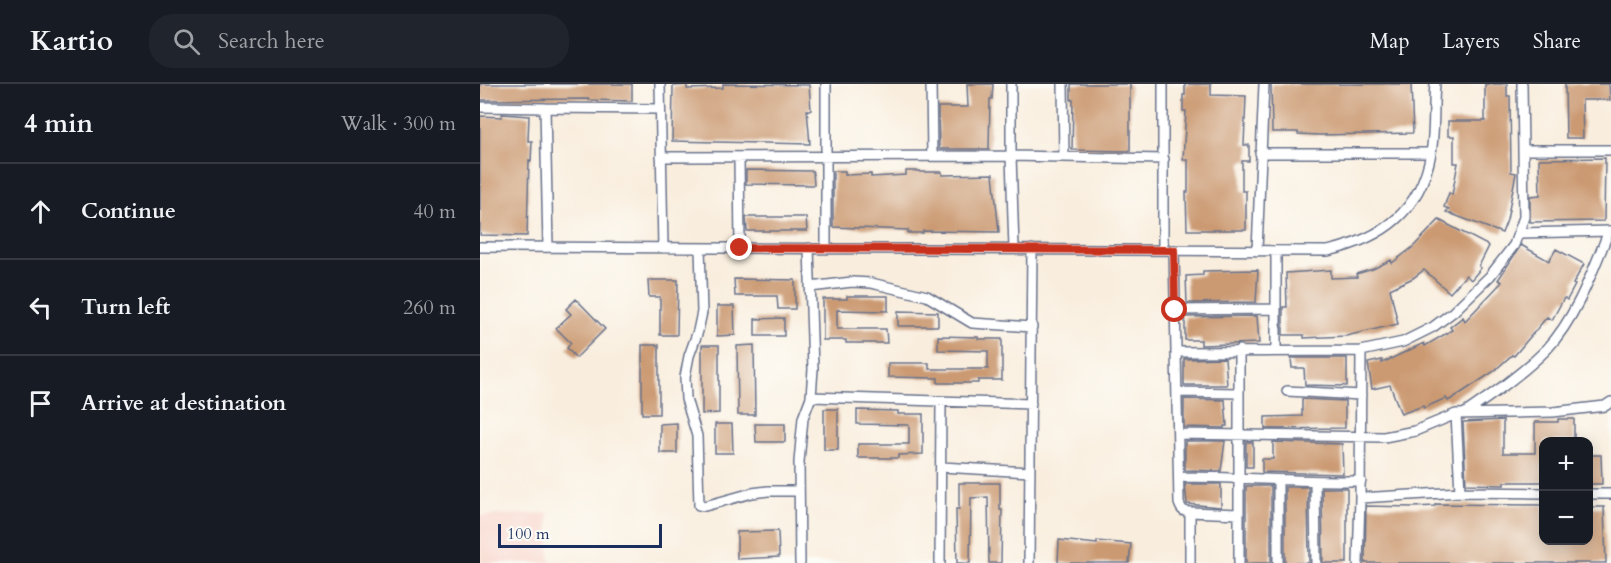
<!DOCTYPE html>
<html lang="en">
<head>
<meta charset="utf-8">
<style>
	:root { --surface:#171b24; --page:#20242c; --text:#f1f3f6; --muted:#9ea1a6; --line:#363941 }
	body { margin:0; font-family:Cardo,serif; background:var(--page); color:var(--text) }
	.controls { position:absolute; right:18px; bottom:18px; display:grid; overflow:hidden; border-radius:12px; box-shadow:0 3px 15px #0003 }
	.controls button { width:54px; height:54px; display:grid; place-items:center; padding:0; border:0; border-bottom:2px solid var(--line); background:var(--surface); color:var(--text); font:30px sans-serif }
	.scale { position:absolute; left:18px; bottom:15px; width:164px; box-sizing:border-box; padding-left:6px; border:3px solid #1b2f5e; border-top:0; font-size:16px; line-height:21px; white-space:nowrap; color:#1b2f5e; -webkit-text-stroke:4px #fdfcf7; paint-order:stroke }
	.stop { position:absolute; width:18px; height:18px; margin:-14px; border:4px solid #c8321e; border-radius:50%; background:#fff }
	.stop.end { background:#c8321e; border-color:#fff; box-shadow:0 2px 6px #0008 }
	.list { margin:0; padding:0; list-style:none }
	h2 { display:flex; justify-content:space-between; align-items:center; height:78px; margin:0; padding:0 24px; font-size:26px }
	h2 small { font-size:20px; font-weight:400; color:var(--muted) }
	.list li { display:grid; grid-template-columns:39px 1fr auto; gap:18px; align-items:center; box-sizing:border-box; height:96px; padding:0 24px; border-top:2px solid var(--line) }
	.list b { display:block; font-size:22px; white-space:nowrap }
	.list em { font-size:20px; font-style:normal; color:var(--muted) }
	.icon { flex:none; width:33px; height:33px; fill:none; stroke:currentColor; stroke-width:2; stroke-linecap:round; stroke-linejoin:round }
	.map { position:relative; flex:none; width:1131px; height:479px; overflow:hidden }
	header { display:flex; align-items:center; gap:36px; box-sizing:border-box; height:84px; padding:0 30px; background:var(--surface); border-bottom:2px solid var(--line) }
	header strong { font-size:28px }
	nav { display:flex; gap:33px; margin-inline-start:auto; font-size:21px }
	.search { width:420px; height:54px; background:var(--page); display:flex; align-items:center; gap:15px; box-sizing:border-box; padding:0 21px; border-radius:24px; color:var(--muted); font-size:22px }
	main { display:flex }
	aside { flex:1; background:var(--surface) }
	.map>svg:first-child { display:block }
	.built { fill:#f7d1c6 }
	.building { fill:#cb9a72 }
	.lines { fill:none; stroke-linecap:round; stroke-linejoin:round }
	.minor-casing { stroke:#69728b; stroke-width:12 }
	.minor { stroke:#fff; stroke-width:9 }
	.route { stroke:#c8321e; stroke-width:8 }
</style>
</head>
<body>
<header>
<strong>Kartio</strong>
<div class="search"><svg class="icon" aria-label="search" viewBox="0 0 24 24"><circle cx="10" cy="10" r="6"/><path d="M15 15l6 6"/></svg>Search here</div>
<nav><a>Map</a><a>Layers</a><a>Share</a></nav>
</header>
<main>
<aside>
<h2>4 min<small>Walk · 300 m</small></h2>
<ul class="list">
<li><svg class="icon" aria-label="ahead" viewBox="0 0 24 24"><path d="M12 20V5M6 11l6-6 6 6"/></svg><div><b>Continue</b></div><em>40 m</em></li>
<li><svg class="icon" aria-label="left" viewBox="0 0 24 24"><path d="M17 20v-9H6M10 6l-5 5 5 5"/></svg><div><b>Turn left</b></div><em>260 m</em></li>
<li><svg class="icon" aria-label="arrive" viewBox="0 0 24 24"><path d="M6 21V4h12l-3 4 3 4H6"/></svg><div><b>Arrive at destination</b></div></li>
</ul>
</aside>
<div class="map">
<svg width="1131" height="479" viewBox="0 0 1131 479">
	<rect width="100%" height="100%" fill="#fdfcf7"/>
	<filter id="ink" filterUnits="userSpaceOnUse"><feTurbulence type="fractalNoise" baseFrequency=".0167" numOctaves="2"/><feDisplacementMap in="SourceGraphic" scale="12" xChannelSelector="R" yChannelSelector="G"/><feConvolveMatrix kernelMatrix="1 2 1 2 8 2 1 2 1" color-interpolation-filters="sRGB"/></filter>
	<filter id="wash" filterUnits="userSpaceOnUse"><feTurbulence type="fractalNoise" baseFrequency=".008" numOctaves="4" result="noise"/><feDisplacementMap in="SourceGraphic" scale="24" xChannelSelector="R" yChannelSelector="G"/><feGaussianBlur stdDeviation="1.35" result="paint"/><feColorMatrix in="noise" values="0 0 0 0 0 0 0 0 0 0 0 0 0 0 0 0 0 1.4 0 .05"/><feComposite in="paint" operator="in"/></filter>
	<g filter="url(#wash)">
		<rect width="100%" height="100%" fill="#f9eede"/>
		<path class="built" d="M68,429L70,479H0V432Z"/>
		<g id="blocks">
			<path class="building" d="M0,0H152V17L109,16V15L0,16Z
				M243,0L329,1L331,26H327L330,60L192,57L193,2L207,1V5L243,4Z
				M487,0H513L512,15H510L509,65H459L458,23H488Z
				M591,0H650V67L592,66L593,16H591Z
				M705,0H731V11L766,12L764,61H769V77H762V107H766V146H707L706,108H708V76H703L706,27H703V11H705Z
				M791,0H931L933,49L840,51L818,50V48H792Z
				M1005,0H1027V12H1030L1031,88L1036,89L1027,136L1022,149L966,128L969,125L964,123L969,109L972,111L978,79H974V52H968V37H1005Z
				M1085,0H1129L1130,16H1102L1103,54H1086Z
				M22,30L49,32L48,57H52L51,77L49,76L47,152L0,151V32L22,33Z
				M1125,74L1124,137L1050,138V112L1060,111L1059,75Z
				M266,86L333,87L334,101L266,100Z
				M353,87H365V91L391,90V93L426,91V87H440V88H462V91L513,90L519,148L443,147V149H428V146L353,143Z
				M266,133H326L327,147H267Z
				M959,136L1009,162L999,182L1001,184L991,196L986,191L970,209L944,186L933,194L910,205L918,240L866,252L824,254V251H803V223H807L806,189L851,186V194L877,193L876,190L893,185L911,176L912,179L933,163Z
				M1041,161L1069,177L1076,165L1104,180L1093,200L1095,201L1087,216L1084,214L1072,236L1067,233L1034,272L1032,271L1013,288L981,309L968,317L966,314L944,324L943,322L921,330L910,301L892,305L888,279L902,276V279L944,259L945,262L972,246L970,243L983,233L985,237L1022,198L1018,196Z
				M778,186L776,218L707,219L706,192L723,191V187Z
				M254,195L315,196V225H298L297,212H255Z
				M168,196H198L197,251H180V213H169Z
				M367,212H408V227L357,226V245H406L407,259H366V256H343V215H367Z
				M96,215L125,245L96,274L87,264L91,259L76,244L91,230L86,225Z
				M237,222H254L255,251L237,252Z
				M418,227L458,228V242H418Z
				M777,232L779,259L721,261V256H705V233Z
				M304,234V252H275V235Z
				M458,252L498,253V255H522V296H498V299H458V294L408,293V279H449V285H508V267L458,266Z
				M162,261H179V330H162Z
				M222,261H239V329L222,330Z
				M274,261L275,331H258L257,262Z
				M745,274L747,301H704V275Z
				M811,274H867V302L825,301L824,284H812Z
				M704,315L745,316L747,342H744V344L704,343Z
				M822,315L865,317V344L785,345V333L822,332Z
				M344,325H358V366H344Z
				M377,326L418,327V330H443V370L418,371V374H378V360H429V341L377,340Z
				M1078,335H1094V357H1064V398H1024V401L986,400L983,338L1023,336V369H1055V338H1078Z
				M197,339V369H180V340Z
				M235,340H252L253,369H235Z
				M275,340H305V358H276Z
				M705,357H745L741,387L705,386Z
				M766,358H773V383H766Z
				M793,358L862,360L863,390L782,388V375H793Z
				M1108,371H1121L1122,400H1108Z
				M479,399H520V426H522L521,479H509L508,413L491,414L490,479H477L476,425H479Z
				M705,400H741V423L707,420Z
				M766,402H791V479H766Z
				M805,403H828L829,479H805Z
				M842,404H867V479H843Z
				M955,420L1064,421V456H1110L1108,423H1124L1126,479H885L886,422L934,423L955,422Z
				M298,447L299,473L257,475V448Z
				M579,456L617,460V457L651,460L649,479H578Z"/>
		</g>
	</g>
	<g filter="url(#ink)">
		<use href="#blocks" fill-opacity="0" stroke="#69728b" stroke-width="1.5"/>
		<g class="lines">
			<defs>
				<path id="minor" d="M180,0L183,164
					M346,0V164
					M451,0L452,72
					M583,0L584,73
					M683,0V166
					M0,23L65,24L68,163
					M65,24L180,25
					M1043,66H1131
					M780,69H951
					M181,73L531,72V0
					M259,73L260,164
					M1039,149L1131,147
					M0,163L848,167C903,154 940,128 951,69C955,47 953,22 955,0
					M220,164L222,228L218,247L209,272L205,293L206,315L217,352L219,421L225,422L272,409L288,407H319
					M534,165L531,72L684,75
					M694,166L699,419C701,425 703,428 710,428
					M777,167L784,0
					M330,203L372,198L391,199L447,212L492,239L552,243
					M695,226L796,225
					M796,267V168
					M696,268L881,267L923,258L953,243L973,228L1010,192L1034,161L1044,133L1042,0
					M807,307L881,311
					M697,308L759,309
					M331,313L551,320
					M984,330C1013,310 1042,290 1067,265C1096,234 1113,186 1129,147
					M698,350L904,353L935,347L976,330
					M461,383L550,388
					M699,393C760,393 820,398 881,397
					M835,398L836,479
					M980,408L976,330L1073,328L1125,322L1131,318
					M1108,410H1131
					M880,414L881,267
					M320,479L319,378L323,334L331,313L333,285L329,164
					M460,479L461,317
					M549,479L552,165
					M710,479V428L759,430
					M759,479V266
					M798,479V396
					M878,479L880,414L980,408L1064,409"/>
			</defs>
			<use href="#minor" class="minor-casing"/>
			<use href="#minor" class="minor"/>
		</g>
	</g>
	<g class="lines" filter="url(#ink)">
		<path class="route" d="M260,164L694,166L695,226"/>
	</g>
</svg>
<div class="controls">
<button>+</button>
<button>−</button>
</div>
<div class="scale">100 m</div>
<div class="stop" style="left:695px;top:226px"></div>
<div class="stop end" style="left:260px;top:164px"></div>
</div>
</main>
</body>
</html>
